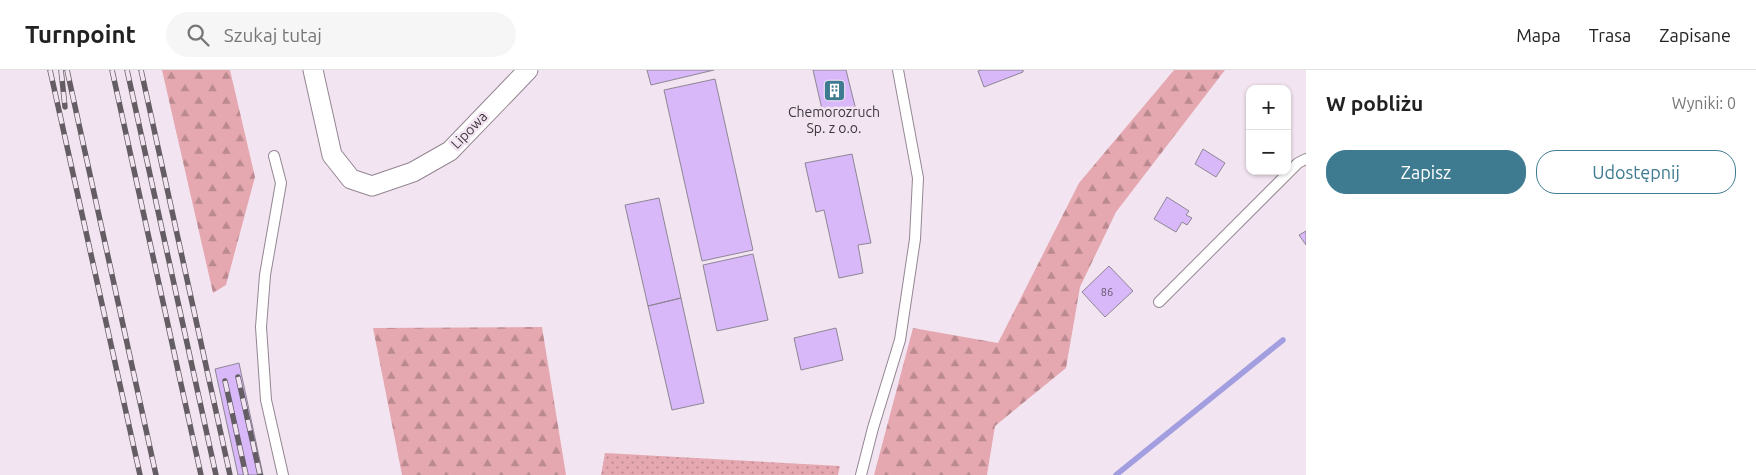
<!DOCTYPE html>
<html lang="pl">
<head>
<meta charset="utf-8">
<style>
	:root { --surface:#fff; --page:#f6f6f6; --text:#222; --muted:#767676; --line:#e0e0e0; --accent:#3e7b91 }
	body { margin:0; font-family:Ubuntu,sans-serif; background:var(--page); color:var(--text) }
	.controls { position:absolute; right:15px; top:15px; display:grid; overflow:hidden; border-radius:10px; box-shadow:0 1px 4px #0004 }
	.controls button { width:45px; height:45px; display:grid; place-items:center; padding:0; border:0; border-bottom:1px solid var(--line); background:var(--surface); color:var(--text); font:25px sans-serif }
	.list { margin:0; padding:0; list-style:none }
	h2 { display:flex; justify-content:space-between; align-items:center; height:65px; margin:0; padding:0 20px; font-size:21px }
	h2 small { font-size:16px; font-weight:400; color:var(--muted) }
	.actions { display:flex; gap:10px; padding:15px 20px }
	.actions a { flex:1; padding:11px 0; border:1px solid var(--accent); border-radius:20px; text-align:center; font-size:18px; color:var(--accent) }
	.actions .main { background:var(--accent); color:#fff }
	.icon { flex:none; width:28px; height:28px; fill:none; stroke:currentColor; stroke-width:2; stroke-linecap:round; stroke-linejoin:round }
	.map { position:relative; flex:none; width:1306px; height:405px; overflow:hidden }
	header { display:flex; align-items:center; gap:30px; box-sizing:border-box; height:70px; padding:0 25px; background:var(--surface); border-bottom:1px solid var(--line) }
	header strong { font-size:24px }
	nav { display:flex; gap:28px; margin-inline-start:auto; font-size:18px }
	.search { width:350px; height:45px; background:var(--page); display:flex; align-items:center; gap:12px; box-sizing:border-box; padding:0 18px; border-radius:28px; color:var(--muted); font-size:19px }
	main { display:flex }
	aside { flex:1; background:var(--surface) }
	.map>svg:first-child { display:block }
	.forest { fill:url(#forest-firs) }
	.garden { fill:url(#garden-dots) }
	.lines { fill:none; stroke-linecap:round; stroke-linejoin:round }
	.stream { stroke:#a29ee0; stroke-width:5.5 }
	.building { fill:#d9b8f9; stroke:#8d8694 }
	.service-casing { stroke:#938692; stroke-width:12 }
	.minor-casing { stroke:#938692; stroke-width:21 }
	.service { stroke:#fff; stroke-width:10 }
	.minor { stroke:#fff; stroke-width:19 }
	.rail-casing { stroke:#645e64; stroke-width:5.5 }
	.rail { stroke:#f2e5f1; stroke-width:4; stroke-dasharray:11; stroke-linecap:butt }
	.labels { text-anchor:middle; stroke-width:5; stroke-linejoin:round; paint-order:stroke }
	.number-label { font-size:11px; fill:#64586c }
	.poi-label { font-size:14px; fill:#3d383d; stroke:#f2e5f1 }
	.street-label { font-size:14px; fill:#3d383d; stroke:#f2e5f1 }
</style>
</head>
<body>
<header>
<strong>Turnpoint</strong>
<div class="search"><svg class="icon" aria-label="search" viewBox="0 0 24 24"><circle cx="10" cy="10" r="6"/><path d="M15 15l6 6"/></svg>Szukaj tutaj</div>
<nav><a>Mapa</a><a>Trasa</a><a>Zapisane</a></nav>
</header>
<main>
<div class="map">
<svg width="1306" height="405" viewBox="0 0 1306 405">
	<defs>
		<pattern id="forest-firs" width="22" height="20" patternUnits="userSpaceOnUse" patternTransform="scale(1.25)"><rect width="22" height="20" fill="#e5a8b0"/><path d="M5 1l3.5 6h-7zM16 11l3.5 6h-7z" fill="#bb8a90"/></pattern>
		<pattern id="garden-dots" width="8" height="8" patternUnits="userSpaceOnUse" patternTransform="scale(1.25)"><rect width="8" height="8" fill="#e5a8b0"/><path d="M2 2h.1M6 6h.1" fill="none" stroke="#bb8a90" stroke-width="1.8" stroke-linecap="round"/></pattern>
	</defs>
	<rect width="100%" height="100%" fill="#f2e5f1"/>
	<path class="forest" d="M162,0H230L255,107L226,215L213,223Z
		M1174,0H1225L1116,142L1080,217L1066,298L995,356L987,405H874L913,258L998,273L1079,113Z
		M542,257L566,405H402L373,258Z"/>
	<path class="garden" d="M605,383L840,396L838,405H601Z"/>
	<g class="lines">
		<path class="stream" d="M1116,405L1283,270"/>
	</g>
	<path class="building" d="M647,0H714L651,15Z
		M813,0H846L856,40L824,48Z
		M981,0H1023V2L984,17L978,1Z
		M715,9L753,180L702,191L664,20Z
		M1203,79L1225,93L1216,107L1195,94Z
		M852,84L871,173L858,175L863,203L839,208L824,140L816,142L805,93Z
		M1167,127L1189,141L1186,145L1192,148L1187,155L1182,152L1176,162L1154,149Z
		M659,128L681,228L648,236L625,135Z
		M1306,161V175L1299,165Z
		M753,184L768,250L717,261L703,195Z
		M1109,196L1133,221L1105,247L1082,222Z
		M681,228L704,333L672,340L648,236Z
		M836,258L843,290L801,300L794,268Z
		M239,293L263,405H238L215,299Z"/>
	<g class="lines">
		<defs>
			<path id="service" d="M274,86L281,113L265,205L261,257L266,330L283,405
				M1159,232L1298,93L1306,89
				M861,405L873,358L900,270L915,169L918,108L898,0"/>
			<path id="minor" d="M313,0L332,85L351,109L372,116L413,102L450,81L528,0"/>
		</defs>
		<use href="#service" class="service-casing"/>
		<use href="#minor" class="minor-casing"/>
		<use href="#service" class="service"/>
		<use href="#minor" class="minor"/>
		<defs>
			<path id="rail" d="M50,0L140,405
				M61,0L65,37
				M67,0L156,405
				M112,0L201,405
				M127,0L216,405
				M141,0L230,405
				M238,307L260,405
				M225,311L246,405"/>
		</defs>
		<use href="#rail" class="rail-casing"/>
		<use href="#rail" class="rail"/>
	</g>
	<defs>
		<symbol id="building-square" viewBox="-11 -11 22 22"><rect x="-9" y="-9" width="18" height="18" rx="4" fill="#3e7b91" stroke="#f2e5f1"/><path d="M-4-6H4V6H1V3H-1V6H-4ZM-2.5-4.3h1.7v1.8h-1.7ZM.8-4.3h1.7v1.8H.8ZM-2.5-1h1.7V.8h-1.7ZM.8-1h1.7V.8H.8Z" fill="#fff"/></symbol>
	</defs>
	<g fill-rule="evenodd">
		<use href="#building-square" x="822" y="8" width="25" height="25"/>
	</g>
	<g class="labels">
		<g class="number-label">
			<text x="1107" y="226">86</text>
		</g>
		<g class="poi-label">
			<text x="834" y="47">Chemorozruch<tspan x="834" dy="16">Sp. z o.o.</tspan></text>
		</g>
		<g class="street-label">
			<text transform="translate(469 60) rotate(-46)" y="5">Lipowa</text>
		</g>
	</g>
</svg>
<div class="controls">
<button>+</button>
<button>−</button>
</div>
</div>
<aside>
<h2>W pobliżu<small>Wyniki: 0</small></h2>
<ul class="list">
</ul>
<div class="actions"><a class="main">Zapisz</a><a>Udostępnij</a></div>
</aside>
</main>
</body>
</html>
